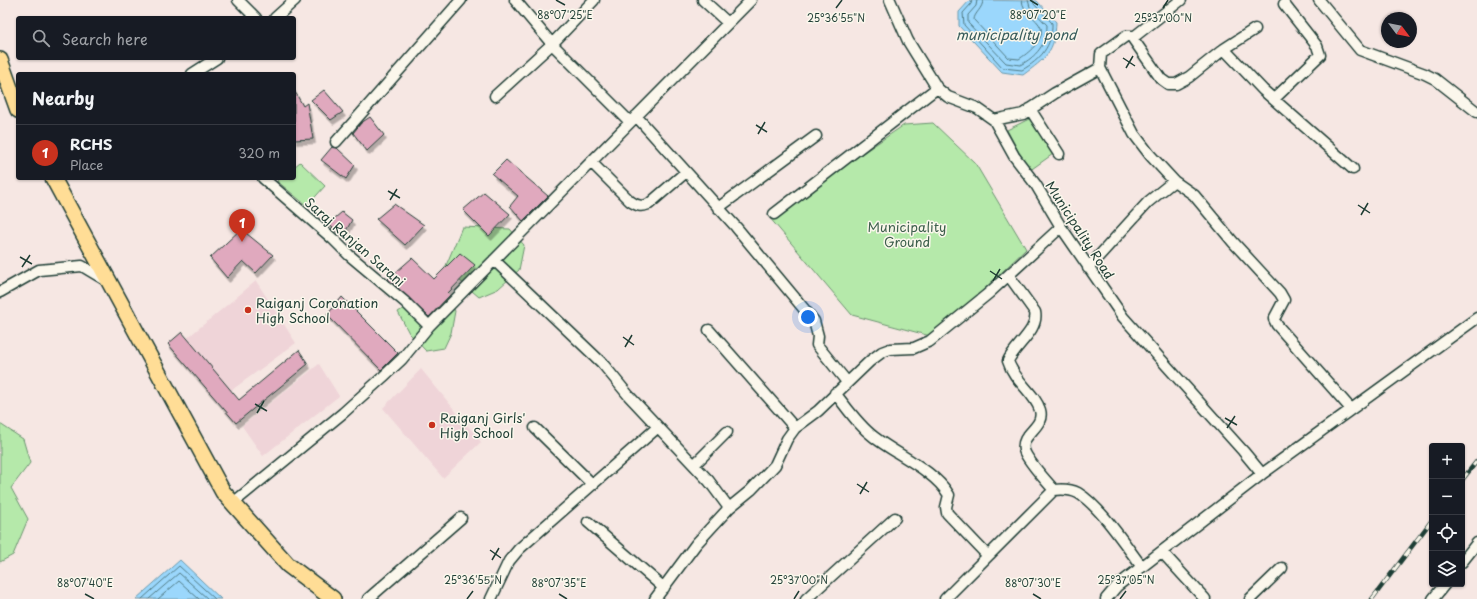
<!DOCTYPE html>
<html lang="en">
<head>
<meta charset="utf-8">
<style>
	:root { --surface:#171b24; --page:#242831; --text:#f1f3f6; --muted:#9ea1a6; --line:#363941; --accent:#c8321e }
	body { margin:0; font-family:"Playpen Sans",sans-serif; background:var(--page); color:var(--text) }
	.controls { position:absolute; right:12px; bottom:12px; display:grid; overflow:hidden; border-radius:4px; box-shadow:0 1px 3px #0004 }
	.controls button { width:36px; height:36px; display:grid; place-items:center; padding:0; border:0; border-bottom:1px solid var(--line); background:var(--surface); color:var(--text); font:20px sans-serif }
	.compass { position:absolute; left:1381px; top:12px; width:36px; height:36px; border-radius:50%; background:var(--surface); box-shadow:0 1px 3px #0004; rotate:122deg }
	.you { position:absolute; left:808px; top:317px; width:14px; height:14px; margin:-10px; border:3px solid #fff; border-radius:50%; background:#1a73e8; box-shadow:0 0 0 6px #1a73e833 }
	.badge { display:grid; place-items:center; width:26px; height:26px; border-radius:50%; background:var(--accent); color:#fff; font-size:13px; font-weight:700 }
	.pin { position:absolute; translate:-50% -33px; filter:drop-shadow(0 1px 2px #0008) }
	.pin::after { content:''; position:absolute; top:21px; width:14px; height:12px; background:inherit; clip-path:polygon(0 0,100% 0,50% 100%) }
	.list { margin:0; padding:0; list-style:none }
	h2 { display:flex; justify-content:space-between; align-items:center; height:52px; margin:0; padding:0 16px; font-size:17px }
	h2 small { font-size:13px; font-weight:400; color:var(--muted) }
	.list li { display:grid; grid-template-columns:26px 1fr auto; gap:12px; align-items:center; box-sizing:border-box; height:56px; padding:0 16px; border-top:1px solid var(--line) }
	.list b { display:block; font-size:15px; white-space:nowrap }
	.list p { margin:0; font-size:13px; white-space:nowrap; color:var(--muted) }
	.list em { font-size:13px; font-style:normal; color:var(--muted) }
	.icon { flex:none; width:22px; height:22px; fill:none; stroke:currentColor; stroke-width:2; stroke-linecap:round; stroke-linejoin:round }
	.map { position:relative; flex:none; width:1477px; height:599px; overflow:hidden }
	.search { position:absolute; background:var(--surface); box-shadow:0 1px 3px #0004; left:16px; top:16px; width:280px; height:44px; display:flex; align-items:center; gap:10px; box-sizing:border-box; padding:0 14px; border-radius:4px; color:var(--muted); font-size:15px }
	.panel { position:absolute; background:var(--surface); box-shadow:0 1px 3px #0004; left:16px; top:72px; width:280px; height:108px; border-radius:4px }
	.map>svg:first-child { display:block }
	.built { fill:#efd4d8 }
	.green { fill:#b5e9aa; stroke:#6a936f }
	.water { fill:#9bd7fc; stroke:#6999ac }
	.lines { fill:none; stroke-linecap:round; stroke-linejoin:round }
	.shore { stroke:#517b84; stroke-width:1 }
	.building { fill:#e0a9be; stroke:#1f3d34; filter:url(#shadow) }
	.street-casing { stroke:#1f3d34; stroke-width:13 }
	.primary-casing { stroke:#1f3d34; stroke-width:18 }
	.street { stroke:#fbf7ec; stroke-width:10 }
	.primary { stroke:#ffdd96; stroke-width:15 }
	.rail-casing { stroke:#1f3d34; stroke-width:4.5 }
	.rail { stroke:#fbf7ec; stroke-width:3; stroke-dasharray:9; stroke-linecap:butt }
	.ticks { fill:none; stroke:#1f3d34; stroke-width:1.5 }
	.poi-dot { fill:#c8321e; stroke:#fbf7ec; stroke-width:1.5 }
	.labels { text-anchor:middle; stroke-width:3; stroke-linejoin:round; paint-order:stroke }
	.park-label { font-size:13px; fill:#3d5f4c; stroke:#fbf7ec }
	.street-label { font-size:13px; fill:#1f3d34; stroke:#fbf7ec }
	.poi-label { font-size:13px; fill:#1f3d34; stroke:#fbf7ec; text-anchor:start }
	.water-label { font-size:14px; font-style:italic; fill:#385c5c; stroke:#fbf7ec }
	.ticks-label { font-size:10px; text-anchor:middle; fill:#1f3d34; stroke:#fbf7ec; stroke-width:3; stroke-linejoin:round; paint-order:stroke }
</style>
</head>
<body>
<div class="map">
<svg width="1477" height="599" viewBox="0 0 1477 599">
	<defs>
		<filter id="shadow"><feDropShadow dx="2.5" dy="4.5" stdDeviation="0" flood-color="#0004"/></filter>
	</defs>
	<rect width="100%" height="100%" fill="#f6e7e3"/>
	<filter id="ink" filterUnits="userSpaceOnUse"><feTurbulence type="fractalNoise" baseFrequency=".025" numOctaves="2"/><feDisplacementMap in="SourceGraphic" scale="8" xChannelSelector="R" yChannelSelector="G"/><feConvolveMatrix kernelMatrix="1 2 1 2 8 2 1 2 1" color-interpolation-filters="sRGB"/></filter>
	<g filter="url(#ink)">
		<path class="built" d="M256,281L296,343L225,395L186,339Z
			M319,364L339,396L263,456L242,426Z
			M421,369L481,442L443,478L383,408Z"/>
		<path class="green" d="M1031,118L1053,154L1029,171L1007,130Z
			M933,123L975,163L1026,249L934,337L852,315L769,217L904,125Z
			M300,162L325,186L307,206L277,181L280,178H294V167Z
			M462,227L510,229L524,245L519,270L498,289L479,297L445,268Z
			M443,288L455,311L451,333L444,348L426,351L409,333L398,312L428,293Z
			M0,424L23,439L30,463L11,488L28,519L13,555L0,562Z"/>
		<path class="water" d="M970,0L1037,1L1056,22C1055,52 1046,58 1023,75L1002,72L959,26V12Z
			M180,560L221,599H136Z"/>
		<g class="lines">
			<path class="shore" d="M972,0L971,4L963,13L964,25L1003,68L1022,70C1040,60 1053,46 1052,23L1034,4L1033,0
				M977,0L976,6L968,15V23L1006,63L1020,65C1036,57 1047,44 1047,25L1030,7L1028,0
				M983,0C983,9 974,13 974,20L1009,58L1019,59C1027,54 1045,40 1041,28C1037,17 1023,14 1022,0
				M142,599L179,566L215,599
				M149,599L179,573L208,599
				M158,599L179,581L199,599"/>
		</g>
		<path class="building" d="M294,90L303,106L307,103L313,139L294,140Z
			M324,90L343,112L331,120L311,100Z
			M370,117L384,135L367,151L353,133L361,123Z
			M332,147L337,148L355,165L346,179L321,160Z
			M506,160L548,196L523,221L510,206L518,196L492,174Z
			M484,192L510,214L489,236L463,210Z
			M394,204L424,225L405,245L376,219Z
			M342,212L352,220L343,236L328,224Z
			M241,229L273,255L256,273L243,261L227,278L210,258Z
			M460,253L475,265L448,293L450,295L429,317L388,279L412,258L434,279Z
			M342,297L398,353L381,370L327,315Z
			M182,332L239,400L299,350L308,364L236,423L168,344Z"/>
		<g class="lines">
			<defs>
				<path id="street" d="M238,0L256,18
					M515,0L552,44L630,122
					M703,0L728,23
					M890,0L908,41L937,88L948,97L977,108L994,120L1014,156L1036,185L1061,227L1123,317L1243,451L1262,474
					M1319,0L1360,50L1425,74L1435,79L1477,112
					M275,18L295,0
					M1131,36L1161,79L1168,84H1176L1189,77L1224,49L1255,29
					M1224,49L1263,90L1353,169
					M192,74L217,58
					M495,96L552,44L594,0
					M1274,99L1320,55L1317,46L1284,4
					M1030,109L1059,154
					M636,116L736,227L814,321L818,336L817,345L847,382
					M994,120L1023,114L1055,93L1100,68L1101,54L1126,36H1135L1181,0
					M336,142L461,0
					M591,162L630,201C637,206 641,207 649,204L686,172
					M263,178L333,239L349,255L405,302L429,326
					M1174,181L1194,195L1233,242L1280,293L1284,300L1274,319L1277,325L1351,409
					M718,208L816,136
					M774,214L937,88
					M494,260L602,363L629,396L709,481L729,508
					M1088,268L1148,202L1174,181L1150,155L1134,134L1100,68
					M1009,276L1035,312C1039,330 1015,345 1008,361C1014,381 1035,393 1040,410C1045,428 1020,433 1024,450C1026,459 1047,482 1054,490
					M0,292L39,270L82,266L107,281
					M709,330L795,428
					M835,393C847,408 858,425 874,437C897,455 934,470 949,495L946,507L947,513L988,556
					M535,428L592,484
					M694,465L727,432
					M233,503L343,413L383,377L402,359L429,326L751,0
					M588,522L664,588
					M1162,552L1205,599
					M1462,562L1477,543
					M368,599L461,518
					M491,599L509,561L519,549L658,427
					M655,599L696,544L729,508L751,490L775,465L787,439L795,428L818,411L870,361L882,352L890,349L914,348L930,341L989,293L1061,227
					M806,599L895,518
					M945,599L1054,490C1063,489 1070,489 1078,493C1100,506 1126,546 1142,567
					M1106,599L1117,586L1262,474L1477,318
					M1250,599L1282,568
					M1433,599L1445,584"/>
				<path id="primary" d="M0,60L18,110
					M53,178L223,492L288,565L333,599"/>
			</defs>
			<use href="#street" class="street-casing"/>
			<use href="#primary" class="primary-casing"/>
			<use href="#street" class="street"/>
			<use href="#primary" class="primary"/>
			<defs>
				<path id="rail" d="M1462,480L1477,461
					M1372,599L1432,520"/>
			</defs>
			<use href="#rail" class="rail-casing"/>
			<use href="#rail" class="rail"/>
		</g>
	</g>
	<path class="ticks" d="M556,0L565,5M1030,0L1038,5M836,8L842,0M1163,8L1168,0M1123,58L1135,66M1126,68L1133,56M756,125L767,132M758,134L765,122M388,191L400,198M390,200L397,189M1358,205L1370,213M1361,215L1368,203M20,257L32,264M22,267L30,255M990,271L1002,279M993,281L1000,269M623,337L634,345M625,347L632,335M255,404L267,411M257,413L264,401M1225,418L1237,425M1227,428L1235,416M857,484L869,492M860,494L867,482M490,550L501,558M492,560L499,548M85,594L94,599M559,594L567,599M1033,594L1041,599M467,599L473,591M794,599L799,591M1120,599L1126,591"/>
	<g class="poi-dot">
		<circle cx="248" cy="310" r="4"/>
		<circle cx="432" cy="425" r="4"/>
	</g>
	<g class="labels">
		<g class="park-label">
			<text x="907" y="232">Municipality<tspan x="907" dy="15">Ground</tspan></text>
		</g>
		<g class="street-label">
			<text transform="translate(1080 230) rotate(57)" y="5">Municipality Road</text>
			<text transform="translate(355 242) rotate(41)" y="5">Saraj Ranjan Sarani</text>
		</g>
		<g class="poi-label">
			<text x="256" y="308">Raiganj Coronation<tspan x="256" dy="15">High School</tspan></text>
			<text x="440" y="423">Raiganj Girls'<tspan x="440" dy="15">High School</tspan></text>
		</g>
		<g class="water-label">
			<text x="1016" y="40">municipality pond</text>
		</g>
	</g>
	<g class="ticks-label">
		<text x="565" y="19">88°07'25"E</text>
		<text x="1038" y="19">88°07'20"E</text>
		<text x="836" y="22">25°36'55"N</text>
		<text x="1163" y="22">25°37'00"N</text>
		<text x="473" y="584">25°36'55"N</text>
		<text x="799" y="584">25°37'00"N</text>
		<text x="1126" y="584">25°37'05"N</text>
		<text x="85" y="587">88°07'40"E</text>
		<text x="559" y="587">88°07'35"E</text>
		<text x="1033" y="587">88°07'30"E</text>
	</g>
</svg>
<div class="controls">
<button>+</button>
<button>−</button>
<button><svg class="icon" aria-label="locate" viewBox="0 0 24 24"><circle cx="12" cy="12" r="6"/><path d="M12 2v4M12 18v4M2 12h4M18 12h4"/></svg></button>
<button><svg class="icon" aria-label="layers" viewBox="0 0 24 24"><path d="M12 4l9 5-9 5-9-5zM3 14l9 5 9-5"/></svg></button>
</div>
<svg class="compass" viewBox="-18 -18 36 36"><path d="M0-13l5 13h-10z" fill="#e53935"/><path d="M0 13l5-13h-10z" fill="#9ea1a6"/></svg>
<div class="you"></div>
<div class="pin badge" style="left:242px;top:242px">1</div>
<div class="search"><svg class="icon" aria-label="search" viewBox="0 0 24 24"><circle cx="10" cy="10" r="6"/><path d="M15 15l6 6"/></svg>Search here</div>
<section class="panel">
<h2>Nearby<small></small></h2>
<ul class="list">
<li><span class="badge">1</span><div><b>RCHS</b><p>Place</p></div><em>320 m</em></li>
</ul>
</section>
</div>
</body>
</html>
